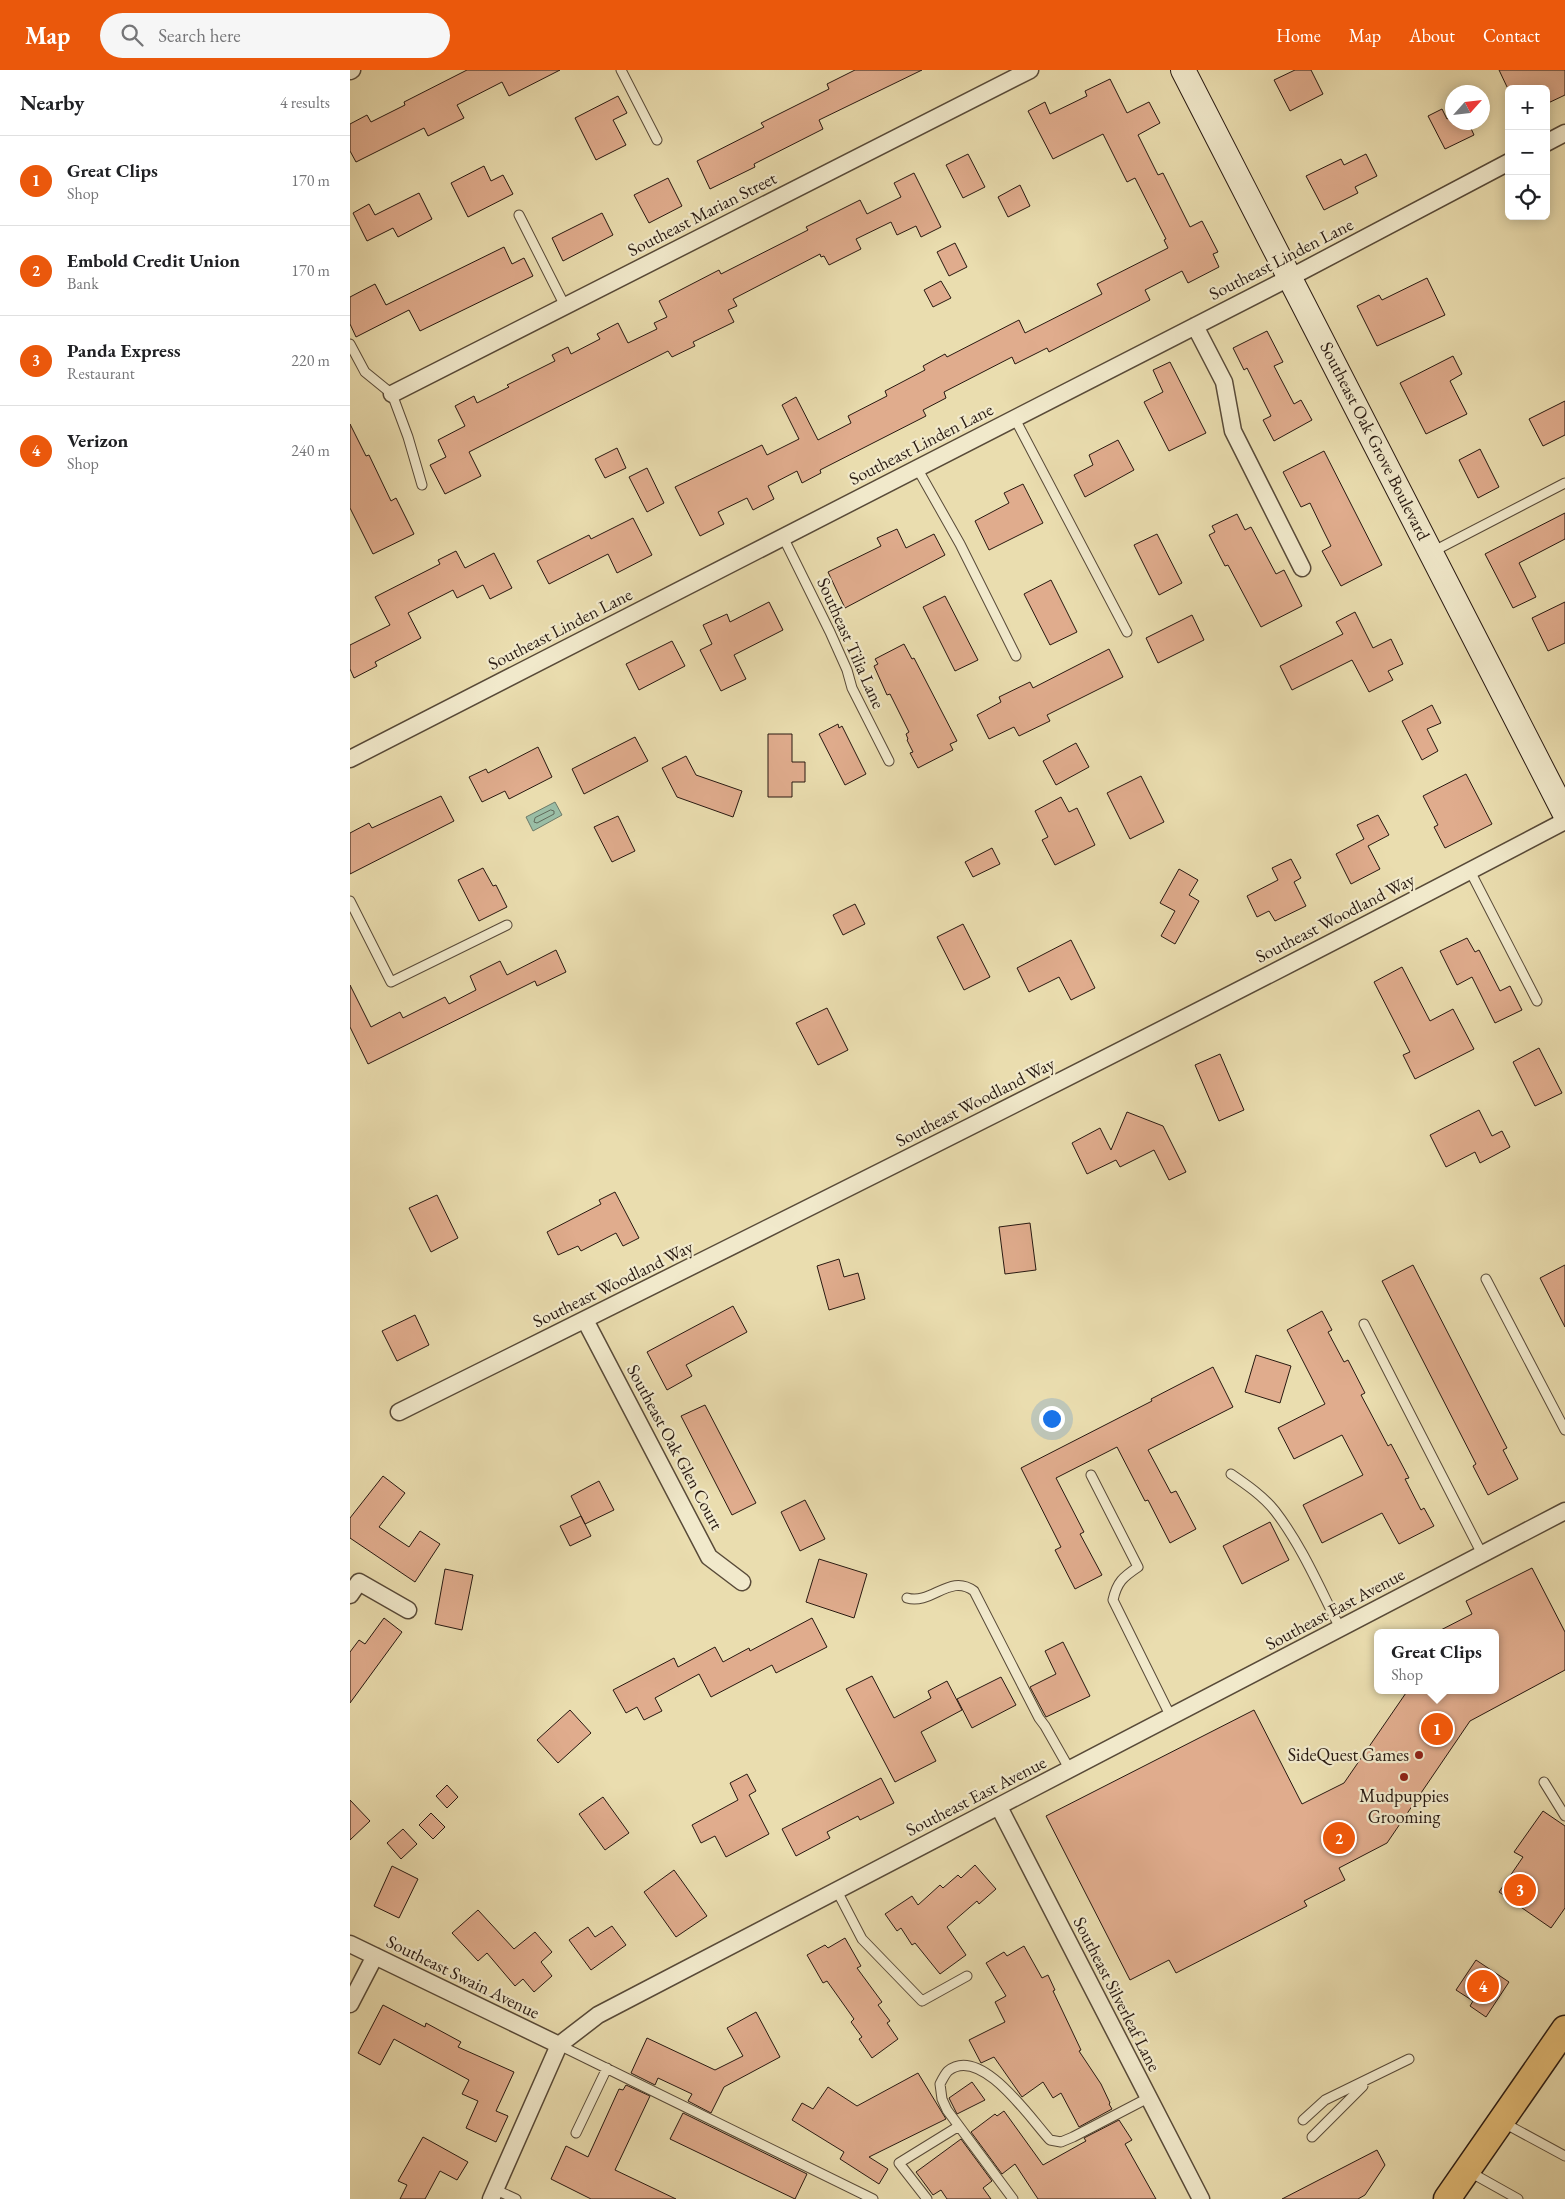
<!DOCTYPE html>
<html lang="en">
<head>
<meta charset="utf-8">
<style>
	:root { --surface:#fff; --page:#f6f6f6; --text:#202124; --muted:#757577; --line:#e0e0e0; --accent:#ea580c }
	body { margin:0; font-family:"EB Garamond",serif; background:var(--page); color:var(--text) }
	.controls { position:absolute; right:15px; top:15px; display:grid; overflow:hidden; border-radius:8px; box-shadow:0 2px 12px #0003 }
	.controls button { width:45px; height:45px; display:grid; place-items:center; padding:0; border:0; border-bottom:1px solid var(--line); background:var(--surface); color:var(--text); font:25px sans-serif }
	.compass { position:absolute; left:1095px; top:15px; width:45px; height:45px; border-radius:50%; background:var(--surface); box-shadow:0 2px 12px #0003; rotate:63deg }
	.you { position:absolute; left:701px; top:1348px; width:18px; height:18px; margin:-12px; border:4px solid #fff; border-radius:50%; background:#1a73e8; box-shadow:0 0 0 8px #1a73e833 }
	.badge { display:grid; place-items:center; width:32px; height:32px; border-radius:50%; background:var(--accent); color:#fff; font-size:16px; font-weight:700 }
	.pin { position:absolute; translate:-50% -50%; border:2px solid #fff; box-shadow:0 1px 5px #0006 }
	.popup { position:absolute; left:1024px; top:1559px; width:125px; height:65px; box-sizing:border-box; display:grid; place-content:center; border-radius:8px; background:var(--surface); filter:drop-shadow(0 1px 4px #0005); font-size:16px; white-space:nowrap; color:var(--muted) }
	.popup b { font-size:19px; color:var(--text) }
	.popup::after { content:''; position:absolute; left:50%; top:100%; margin-left:-10px; border:10px solid transparent; border-top-color:var(--surface) }
	.list { margin:0; padding:0; list-style:none }
	h2 { display:flex; justify-content:space-between; align-items:center; height:65px; margin:0; padding:0 20px; font-size:21px }
	h2 small { font-size:16px; font-weight:400; color:var(--muted) }
	.list li { display:grid; grid-template-columns:32px 1fr auto; gap:15px; align-items:center; box-sizing:border-box; height:90px; padding:0 20px; border-top:1px solid var(--line) }
	.list b { display:block; font-size:19px; white-space:nowrap }
	.list p { margin:0; font-size:16px; white-space:nowrap; color:var(--muted) }
	.list em { font-size:16px; font-style:normal; color:var(--muted) }
	.icon { flex:none; width:28px; height:28px; fill:none; stroke:currentColor; stroke-width:2; stroke-linecap:round; stroke-linejoin:round }
	.map { position:relative; flex:none; width:1215px; height:2129px; overflow:hidden }
	header { display:flex; align-items:center; gap:30px; box-sizing:border-box; height:70px; padding:0 25px; background:var(--accent); color:#fff }
	header strong { font-size:24px }
	nav { display:flex; gap:28px; margin-inline-start:auto; font-size:18px }
	.search { width:350px; height:45px; background:var(--page); display:flex; align-items:center; gap:12px; box-sizing:border-box; padding:0 18px; border-radius:28px; color:var(--muted); font-size:19px }
	main { display:flex }
	aside { flex:1; background:var(--surface) }
	.map>svg:first-child { display:block }
	.water { fill:#9abda5; stroke:#6c7b6a }
	.lines { fill:none; stroke-linecap:round; stroke-linejoin:round }
	.shore { stroke:#616b5b; stroke-width:1 }
	.building { fill:#e0ac8d; stroke:#281911 }
	.lane-casing { stroke:#584a38; stroke-width:11 }
	.street-casing { stroke:#584a38; stroke-width:19 }
	.secondary-casing { stroke:#281911; stroke-width:26 }
	.primary-casing { stroke:#281911; stroke-width:29 }
	.lane { stroke:#f1e9cb; stroke-width:9 }
	.street { stroke:#f1e9cb; stroke-width:16 }
	.secondary { stroke:#f1e9cb; stroke-width:24 }
	.primary { stroke:#e5be78; stroke-width:26 }
	.poi-dot { fill:#8f2418; stroke:#f1e9cb; stroke-width:2 }
	.labels { text-anchor:middle; stroke-width:4.5; stroke-linejoin:round; paint-order:stroke }
	.street-label { font-size:18px; fill:#281911; stroke:#f1e9cb }
	.poi-label { font-size:18px; fill:#281911; stroke:#f1e9cb; text-anchor:end }
</style>
</head>
<body>
<header>
<strong>Map</strong>
<div class="search"><svg class="icon" aria-label="search" viewBox="0 0 24 24"><circle cx="10" cy="10" r="6"/><path d="M15 15l6 6"/></svg>Search here</div>
<nav><a>Home</a><a>Map</a><a>About</a><a>Contact</a></nav>
</header>
<main>
<aside>
<h2>Nearby<small>4 results</small></h2>
<ul class="list">
<li><span class="badge">1</span><div><b>Great Clips</b><p>Shop</p></div><em>170 m</em></li>
<li><span class="badge">2</span><div><b>Embold Credit Union</b><p>Bank</p></div><em>170 m</em></li>
<li><span class="badge">3</span><div><b>Panda Express</b><p>Restaurant</p></div><em>220 m</em></li>
<li><span class="badge">4</span><div><b>Verizon</b><p>Shop</p></div><em>240 m</em></li>
</ul>
</aside>
<div class="map">
<svg width="1215" height="2129" viewBox="0 0 1215 2129">
	<rect width="100%" height="100%" fill="#eaddaf"/>
	<filter id="stains"><feTurbulence type="fractalNoise" baseFrequency=".004" numOctaves="4"/><feColorMatrix values="0 0 0 0 .2 0 0 0 0 .09 0 0 0 0 .02 0 0 0 .5 -.17"/></filter>
	<radialGradient id="worn" r=".72"><stop offset=".6" stop-color="#630" stop-opacity="0"/><stop offset="1" stop-color="#630" stop-opacity=".3"/></radialGradient>
	<path class="water" d="M205,732L212,745L183,761L176,747Z"/>
	<g class="lines">
		<path class="shore" d="M201,740L204,741V744L187,753L184,752L185,748Z"/>
	</g>
	<path class="building" d="M117,0H210L159,26L152,12L107,35L114,48L78,66L74,58L6,92L0,81V54L17,45L21,52L55,35L54,32Z
		M505,0H572L469,50L473,59L404,94L405,97L360,119L347,91L414,57L411,53L479,19L477,14Z
		M945,0H961L973,24L940,41L924,10Z
		M1149,0H1215V25L1196,34V19H1158Z
		M760,9L777,43L799,32L810,53L788,65L808,105L813,103L840,157L852,151L868,182L863,184L869,197L838,213L832,201L795,220L800,230L699,282L697,278L665,294L662,287L594,322L596,328L573,340L576,346L470,400L471,403L452,413L447,401L418,416L424,429L403,440L397,428L368,442L374,454L350,466L325,417L412,375L417,385L449,369L432,335L446,327L468,370L501,353L498,346L537,326L535,321L575,300L573,296L595,284L597,287L669,250L675,263L752,224L747,214L818,178L814,170L816,169L785,108L777,112L753,64L703,89L678,41L695,32L700,44L737,26L735,21Z
		M268,26L277,43L263,50L276,75L246,90L225,48Z
		M1092,39L1097,49L1102,47V52H1118L1124,65L1095,79L1078,46Z
		M618,84L635,117L613,128L596,95Z
		M1016,84L1027,106L1005,117L1008,123L974,140L956,106L991,89L994,95Z
		M134,96L141,111L153,105L163,124L118,147L101,113Z
		M564,103L591,157L571,167L566,156L547,165L541,152L506,169L511,179L479,195L474,186L471,187L470,184L383,229L387,236L378,240L384,252L343,272L345,276L322,287L318,281L119,382L131,406L95,424L80,395L96,387L88,370L115,356L105,336L124,326L127,333L159,317L157,315L205,291L202,285L218,277L221,284L250,269L247,264L268,253L278,273L307,259L304,253L317,247L309,231L369,200L371,204L458,160L456,157L510,130L517,144L551,127L544,113Z
		M318,108L332,136L299,153L284,125Z
		M670,115L680,136L658,147L648,127Z
		M69,123L82,149L48,167L43,158L17,171L3,143L19,134L25,145Z
		M252,143L263,165L213,191L202,168Z
		M605,173L617,197L599,206L587,182Z
		M154,177L162,194L174,188L183,206L70,261L59,240L6,267L0,254V227L25,214L36,235Z
		M1077,208L1095,245L1027,276L1007,236L1029,225L1032,230Z
		M591,211L601,228L583,237L574,220Z
		M917,261L933,292L924,296L944,334L951,330L962,350L924,371L913,350L921,346L897,298L894,300L883,278Z
		M1103,286L1112,304L1100,311L1117,344L1076,364L1050,313Z
		M820,292L856,363L819,381L794,332L813,322L803,300Z
		M1215,331V365L1193,376L1179,349Z
		M0,354L16,386L19,385L41,431L46,428L64,464L23,484L0,438Z
		M768,370L784,400L735,427L724,405L743,395L739,385Z
		M267,378L276,398L255,408L245,389Z
		M1130,379L1149,417L1128,428L1109,390Z
		M974,381L1032,495L991,516L972,481L981,476L973,460L960,433L951,437L933,402Z
		M297,398L314,433L297,442L279,407Z
		M673,414L693,453L639,480L625,451L659,433L654,423Z
		M1215,443V469L1169,493L1186,527L1163,538L1135,484Z
		M887,444L895,460L901,457L926,504L934,500L952,536L911,557L878,495L875,496L859,465L865,462L862,456Z
		M283,448L302,485L267,503L258,484L199,514L187,491L239,465L241,469Z
		M547,459L556,478L584,464L595,485L495,538L478,502L531,476L527,468Z
		M807,464L832,513L809,525L784,475Z
		M106,481L115,498L144,483L162,518L140,529L133,515L107,528L103,520L58,543L71,568L25,592L27,596L4,608L0,599V575L40,555L25,527L90,494L88,490Z
		M701,510L727,562L700,575L674,524Z
		M595,526L628,590L605,601L573,537Z
		M419,532L433,560L384,585L396,609L371,621L350,580L362,574L353,555L377,544L380,552Z
		M1215,532V573L1198,581L1182,548Z
		M1005,542L1023,578L1041,569L1053,594L1038,601L1043,610L1019,622L1002,590L942,620L930,596L993,564L986,552Z
		M842,545L854,570L808,593L796,568Z
		M322,571L335,596L289,620L276,594Z
		M554,574L562,589L564,588L607,671L600,674L603,680L568,698L560,683L563,682L557,670L558,669L556,664L559,662L540,624L537,625L524,596L528,594L525,589Z
		M759,579L773,607L697,645L700,651L669,666L664,657L639,669L627,645L651,632L649,627L680,612L683,618Z
		M1082,635L1091,653L1077,659L1088,681L1072,690L1052,651Z
		M488,654L489,658L492,656L516,704L495,715L469,664Z
		M418,664H442V692H455V712H442V727H418Z
		M285,667L298,691L234,724L222,699Z
		M726,673L739,697L706,715L693,691Z
		M188,677L202,707L159,729L155,721L132,732L119,707L136,699L138,703Z
		M336,686L346,705L392,721L383,747L327,727L312,698Z
		M1116,704L1142,754L1095,778L1084,757L1088,755L1073,726Z
		M791,706L814,752L780,769L757,723Z
		M91,726L104,751L0,804V763L19,753L22,758Z
		M711,727L719,742L727,738L745,775L705,795L692,770L698,767L685,741Z
		M1028,745L1039,765L1018,776L1030,799L1001,814L986,784L1014,769L1007,755Z
		M268,746L285,781L262,792L244,757Z
		M642,778L650,794L623,807L615,792Z
		M941,789L951,808L944,812L956,836L925,851L919,841L907,847L897,826L928,810L922,798Z
		M133,798L143,816L146,815L157,837L129,851L108,810Z
		M829,799L848,810L839,825L849,831L825,874L811,866L825,841L810,833Z
		M505,834L515,854L493,865L483,845Z
		M613,854L640,907L614,920L587,867Z
		M1117,868L1125,882L1129,880L1150,921L1160,916L1172,940L1145,953L1122,907L1107,915L1090,881Z
		M721,870L745,918L721,930L709,907L679,922L667,898Z
		M206,880L216,902L187,916L185,911L18,994L0,957V915L21,957L50,942L53,948L95,927L99,934L126,920L120,906L150,891L157,905Z
		M1052,897L1080,951L1103,939L1124,979L1065,1009L1053,985L1060,982L1024,912Z
		M477,938L498,980L468,995L446,953Z
		M1189,978L1212,1023L1185,1036L1163,992Z
		M870,984L894,1040L869,1051L845,995Z
		M1129,1040L1142,1066L1152,1061L1160,1077L1130,1093L1125,1082L1096,1097L1080,1065Z
		M777,1042L813,1056L836,1102L819,1110L804,1080L770,1097L766,1090L737,1104L722,1073L750,1058L761,1080Z
		M265,1122L289,1168L273,1176L266,1163L231,1181L228,1176L208,1185L197,1162L251,1134L249,1130Z
		M87,1125L108,1168L81,1182L59,1138Z
		M680,1153L686,1200L655,1204L649,1157Z
		M489,1189L494,1207L508,1203L515,1229L479,1240L467,1196Z
		M1063,1195L1157,1378L1153,1380L1168,1409L1138,1425L1123,1396L1126,1394L1032,1211Z
		M1215,1195V1257L1190,1208Z
		M383,1236L397,1262L336,1295L342,1306L317,1320L297,1282Z
		M972,1241L982,1260L978,1262L994,1292L998,1290L1015,1323L1011,1325L1019,1340L1038,1376L1041,1374L1059,1408L1055,1409L1071,1440L1074,1438L1084,1456L1049,1474L1032,1443L972,1473L953,1435L1013,1405L992,1365L944,1389L928,1358L975,1334L937,1260Z
		M65,1245L79,1275L47,1291L32,1261Z
		M906,1285L941,1296L930,1333L895,1322Z
		M863,1297L883,1337L798,1380L821,1423L826,1421L846,1459L820,1473L798,1430L795,1431L767,1377L706,1408L734,1462L730,1464L752,1505L725,1519L705,1480L711,1477L671,1398L802,1331L801,1329Z
		M355,1335L406,1433L382,1445L331,1346Z
		M33,1406L55,1423L29,1457L59,1477L70,1461L90,1474L65,1512L0,1468V1448Z
		M249,1411L264,1440L235,1454L221,1426Z
		M455,1430L475,1469L450,1481L431,1442Z
		M231,1446L241,1466L220,1476L210,1456Z
		M920,1452L939,1490L892,1514L873,1476Z
		M469,1489L517,1504L504,1548L456,1532Z
		M1182,1498L1215,1562V1600L1120,1651L1037,1773L989,1798L995,1810L954,1831L957,1836L826,1903L819,1890L780,1910L696,1746L904,1640L952,1734L994,1713L1058,1620H1146V1563H1085L1122,1544L1116,1531Z
		M95,1499L123,1505L112,1560L85,1554Z
		M34,1548L52,1562L0,1633V1582L9,1570L15,1574Z
		M462,1548L477,1577L426,1603L422,1595L361,1627L349,1604L305,1628L312,1641L294,1650L287,1637L276,1643L263,1620L324,1588L328,1597L365,1577L373,1592L399,1578L400,1581Z
		M713,1572L740,1626L696,1647L680,1617L706,1604L695,1581Z
		M522,1606L544,1648L581,1628L578,1621L597,1611L612,1640L571,1662L586,1691L545,1712L496,1619Z
		M651,1607L666,1635L622,1658L607,1629Z
		M220,1640L241,1663L208,1693L187,1670Z
		M397,1704L406,1721L399,1725L419,1764L376,1787L365,1766L351,1773L342,1755L388,1730L380,1713Z
		M531,1708L544,1733L510,1750L508,1746L477,1762L480,1768L446,1786L432,1759Z
		M97,1715L108,1727L97,1738L86,1726Z
		M253,1727L279,1763L255,1780L229,1744Z
		M0,1730L20,1751L0,1770Z
		M1193,1741L1215,1756V1838L1201,1858L1149,1822L1173,1787L1164,1782Z
		M81,1743L95,1757L83,1769L69,1755Z
		M53,1759L67,1774L51,1789L37,1773Z
		M625,1795L646,1819L629,1834L627,1831L597,1857L616,1885L590,1904L565,1873L562,1875L551,1858L547,1861L535,1844L562,1826L568,1835L590,1815L593,1818L608,1805L611,1808Z
		M42,1796L68,1809L49,1848L24,1836Z
		M324,1800L357,1846L326,1867L294,1822Z
		M128,1840L164,1879L185,1862L202,1882L191,1892L202,1906L184,1922L173,1909L165,1916L137,1883L128,1891L102,1863Z
		M262,1856L276,1875L241,1900L219,1870L238,1857L245,1867Z
		M495,1868L511,1896L507,1898L532,1932L528,1935L540,1951L537,1953L548,1969L522,1988L509,1969L512,1967L501,1952L504,1949L477,1911L473,1913L457,1885L475,1875L478,1878Z
		M674,1876L692,1908L698,1905L705,1920L703,1921L731,1980L729,1981L751,2014L760,2033L759,2034L762,2039L729,2057L711,2023L703,2028L693,2012L672,2027L644,1987L631,1993L619,1970L655,1952L645,1932L656,1926L636,1893L654,1882L657,1886Z
		M1126,1890L1159,1912L1136,1947L1120,1936L1123,1931L1106,1920Z
		M33,1935L75,1957L76,1953L111,1972L108,1977L164,2002L146,2041L158,2046L146,2072L116,2058L128,2031L112,2024L119,2010L44,1969L30,1995L8,1983Z
		M406,1942L430,1987L374,2017L361,2043L338,2031L342,2024L308,2008L305,2015L281,2003L297,1968L365,2000L393,1986L377,1958Z
		M568,2003L596,2049L519,2087L538,2099L529,2114L490,2089L494,2082L442,2050L452,2033L463,2039L478,2017L507,2036Z
		M622,2012L635,2030L607,2044L599,2028Z
		M276,2015L300,2026L265,2100L326,2129H241L201,2109L216,2076L238,2087L269,2019L273,2020Z
		M654,2041L693,2095L736,2071L734,2068L769,2050L782,2070L775,2074L806,2129H688L665,2094L652,2104L621,2062L645,2044L647,2046Z
		M333,2043L457,2104L445,2129L320,2069Z
		M73,2067L118,2092L107,2110L90,2101L75,2129H50L57,2115L48,2111Z
		M611,2069L642,2111L633,2118L641,2129H597L591,2120L583,2125L566,2102Z
		M1027,2080L1035,2095L1015,2125L1008,2129H932Z"/>
	<g class="lines">
		<defs>
			<path id="lane" d="M271,0L307,70
				M169,145L215,236
				M0,274L15,302L42,324L58,367L72,415
				M665,349L777,562
				M567,398L610,474L666,586
				M433,467L480,562L497,600L502,618L539,691
				M1082,482L1215,413
				M1120,801L1187,931
				M0,831L41,912L157,855
				M1136,1209L1215,1360
				M1014,1254L1132,1484
				M881,1404C897,1415 913,1426 925,1441C952,1476 970,1519 990,1558
				M741,1405L788,1497C773,1507 767,1512 763,1530L821,1647
				M557,1528C582,1535 600,1503 624,1521L689,1648L695,1656L720,1700
				M1194,1712L1215,1746
				M487,1821L512,1869L572,1931L617,1906
				M209,1975L523,2129
				M953,2050L975,2030L1059,1989
				M1154,2053L1215,2086
				M226,2063L257,1998
				M962,2067L1013,2016
				M1118,2101L1168,2129
				M146,2120L166,2129
				M577,2129L549,2093L609,2056
				M663,2129L597,2040L592,2029L590,2014C592,2010 595,2004 598,2001C631,1974 682,2051 700,2070L711,2072L723,2067L798,2028"/>
			<path id="street" d="M0,1L2,0
				M1196,73L1215,63
				M845,256L874,312L883,361L952,498
				M42,324L680,0
				M0,689L941,207L1159,92
				M235,1250L359,1487L392,1512
				M49,1342C439,1148 829,954 1215,751
				M0,1525L9,1512L58,1540
				M649,1737L851,2129
				M0,1874L209,1975
				M0,1934L25,1886
				M141,2129L209,1975L248,1945L1215,1441"/>
			<path id="secondary" d="M833,0L1215,744"/>
			<path id="primary" d="M1097,2129L1215,1959"/>
		</defs>
		<use href="#lane" class="lane-casing"/>
		<use href="#street" class="street-casing"/>
		<use href="#secondary" class="secondary-casing"/>
		<use href="#primary" class="primary-casing"/>
		<use href="#lane" class="lane"/>
		<use href="#street" class="street"/>
		<use href="#secondary" class="secondary"/>
		<use href="#primary" class="primary"/>
	</g>
	<g class="poi-dot">
		<circle cx="1069" cy="1685" r="5"/>
		<circle cx="1054" cy="1707" r="5"/>
	</g>
	<g class="labels">
		<g class="street-label">
			<text transform="translate(352 144) rotate(-27)" y="6">Southeast Marian Street</text>
			<text transform="translate(931 189) rotate(-27)" y="6">Southeast Linden Lane</text>
			<text transform="translate(1025 371) rotate(63)" y="6">Southeast Oak Grove Boulevard</text>
			<text transform="translate(571 374) rotate(-27)" y="6">Southeast Linden Lane</text>
			<text transform="translate(210 559) rotate(-27)" y="6">Southeast Linden Lane</text>
			<text transform="translate(501 573) rotate(66)" y="6">Southeast Tilia Lane</text>
			<text transform="translate(985 848) rotate(-27)" y="6">Southeast Woodland Way</text>
			<text transform="translate(625 1032) rotate(-27)" y="6">Southeast Woodland Way</text>
			<text transform="translate(263 1214) rotate(-26)" y="6">Southeast Woodland Way</text>
			<text transform="translate(325 1377) rotate(62)" y="6">Southeast Oak Glen Court</text>
			<text transform="translate(985 1539) rotate(-28)" y="6">Southeast East Avenue</text>
			<text transform="translate(626 1726) rotate(-27)" y="6">Southeast East Avenue</text>
			<text transform="translate(113 1907) rotate(26)" y="6">Southeast Swain Avenue</text>
			<text transform="translate(767 1924) rotate(63)" y="6">Southeast Silverleaf Lane</text>
		</g>
		<g class="poi-label">
			<text x="1059" y="1691">SideQuest Games</text>
			<text x="1054" y="1732" text-anchor="middle">Mudpuppies<tspan x="1054" dy="21">Grooming</tspan></text>
		</g>
	</g>
	<rect width="100%" height="100%" filter="url(#stains)"/>
	<rect width="100%" height="100%" fill="url(#worn)"/>
</svg>
<div class="controls">
<button>+</button>
<button>−</button>
<button><svg class="icon" aria-label="locate" viewBox="0 0 24 24"><circle cx="12" cy="12" r="6"/><path d="M12 2v4M12 18v4M2 12h4M18 12h4"/></svg></button>
</div>
<svg class="compass" viewBox="-18 -18 36 36"><path d="M0-13l5 13h-10z" fill="#e53935"/><path d="M0 13l5-13h-10z" fill="#757577"/></svg>
<div class="you"></div>
<div class="pin badge" style="left:1087px;top:1659px">1</div>
<div class="popup"><b>Great Clips</b>Shop</div>
<div class="pin badge" style="left:989px;top:1768px">2</div>
<div class="pin badge" style="left:1170px;top:1820px">3</div>
<div class="pin badge" style="left:1133px;top:1916px">4</div>
</div>
</main>
</body>
</html>
